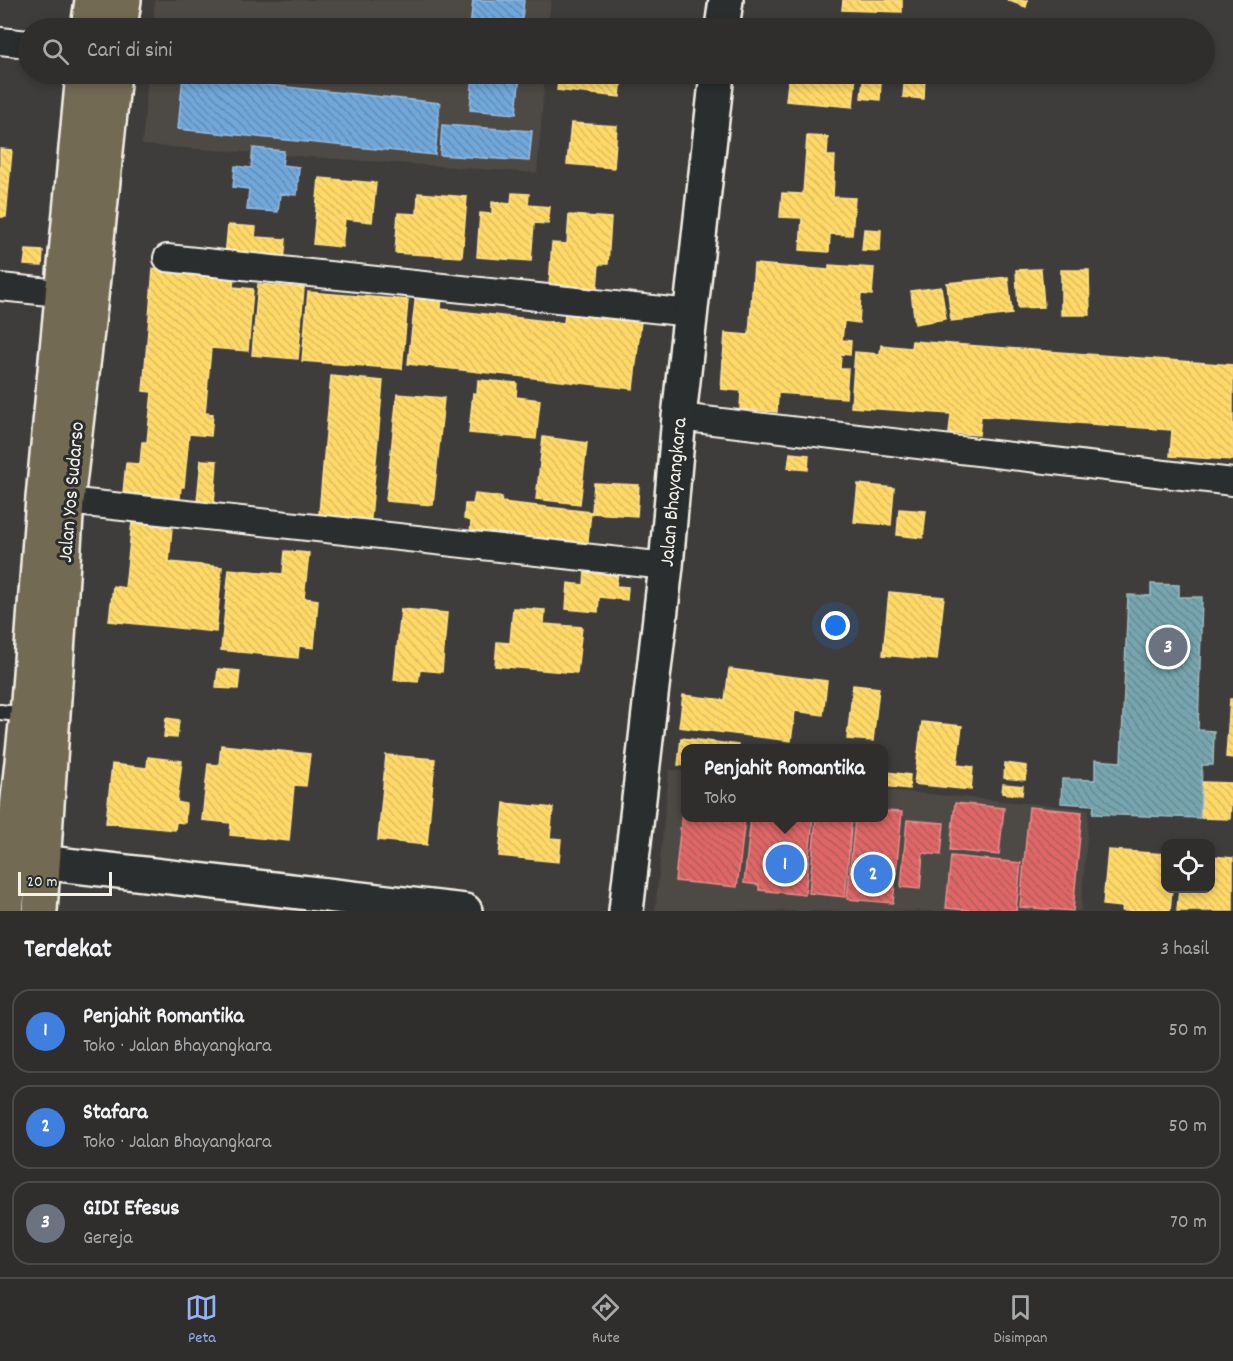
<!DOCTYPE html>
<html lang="id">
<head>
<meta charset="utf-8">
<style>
	:root { --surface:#2f2e2c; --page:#3b3a38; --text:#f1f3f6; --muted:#a7a8a9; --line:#4a4a48; --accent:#95b2f1 }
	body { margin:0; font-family:Dekko,sans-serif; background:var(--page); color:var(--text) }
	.controls { position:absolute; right:18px; bottom:18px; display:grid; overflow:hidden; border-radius:12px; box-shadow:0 3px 9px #0003 }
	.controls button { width:54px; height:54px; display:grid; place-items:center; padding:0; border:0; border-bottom:2px solid var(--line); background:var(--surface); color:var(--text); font:30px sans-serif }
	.scale { position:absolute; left:18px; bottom:15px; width:94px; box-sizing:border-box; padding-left:6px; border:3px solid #f4f1e8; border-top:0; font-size:16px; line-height:21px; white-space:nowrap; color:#f4f1e8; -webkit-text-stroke:4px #2a2d2e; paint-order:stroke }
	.you { position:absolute; left:836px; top:626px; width:21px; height:21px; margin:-15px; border:4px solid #fff; border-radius:50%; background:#1a73e8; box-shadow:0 0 0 9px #1a73e833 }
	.badge { display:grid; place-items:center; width:39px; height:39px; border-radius:50%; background:var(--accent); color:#fff; font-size:20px; font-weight:700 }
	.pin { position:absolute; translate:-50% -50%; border:3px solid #fff; box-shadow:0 2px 6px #0006 }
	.popup { position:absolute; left:681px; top:744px; width:207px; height:78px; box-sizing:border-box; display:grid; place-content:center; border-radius:12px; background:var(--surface); filter:drop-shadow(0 2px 4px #0005); font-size:20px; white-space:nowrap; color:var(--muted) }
	.popup b { font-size:22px; color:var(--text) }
	.popup::after { content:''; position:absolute; left:50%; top:100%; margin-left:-12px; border:12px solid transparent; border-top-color:var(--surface) }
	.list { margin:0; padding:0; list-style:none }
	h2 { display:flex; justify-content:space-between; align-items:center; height:78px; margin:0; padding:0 24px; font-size:26px }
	h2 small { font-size:20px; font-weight:400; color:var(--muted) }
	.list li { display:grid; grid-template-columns:39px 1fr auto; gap:18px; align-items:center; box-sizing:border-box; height:84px; margin:0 12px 12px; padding:0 12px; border:2px solid var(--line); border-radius:18px }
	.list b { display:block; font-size:22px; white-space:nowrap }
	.list p { margin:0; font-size:20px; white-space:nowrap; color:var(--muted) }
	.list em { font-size:20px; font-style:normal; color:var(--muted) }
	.icon { flex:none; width:33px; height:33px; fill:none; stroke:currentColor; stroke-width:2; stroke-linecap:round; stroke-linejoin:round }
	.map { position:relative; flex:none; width:1233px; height:911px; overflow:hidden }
	.search { position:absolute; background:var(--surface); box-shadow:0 3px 9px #0003; left:18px; right:18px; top:18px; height:66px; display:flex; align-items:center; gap:15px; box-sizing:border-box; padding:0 21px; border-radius:33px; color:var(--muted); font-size:22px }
	.sheet { height:366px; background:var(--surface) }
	nav { display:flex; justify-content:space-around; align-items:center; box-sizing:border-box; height:84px; border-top:2px solid var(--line); background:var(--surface); font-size:16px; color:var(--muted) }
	nav a { display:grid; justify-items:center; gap:3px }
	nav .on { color:var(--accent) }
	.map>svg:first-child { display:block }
	.built { fill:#4e4844 }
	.homes { fill:url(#homes-back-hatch); stroke:#fce08d; stroke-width:1.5 }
	.shops { fill:url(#shops-back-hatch); stroke:#e6908d; stroke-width:1.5 }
	.schools { fill:url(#schools-back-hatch); stroke:#97bee0; stroke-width:1.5 }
	.public { fill:url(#public-back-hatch); stroke:#9cbcc0; stroke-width:1.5 }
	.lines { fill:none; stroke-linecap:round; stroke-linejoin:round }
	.service-casing { stroke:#f4f1e8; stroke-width:18 }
	.minor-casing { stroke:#f4f1e8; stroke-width:30 }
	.secondary-casing { stroke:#f4f1e8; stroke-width:38 }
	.trunk-casing { stroke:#f4f1e8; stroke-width:38 }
	.service { stroke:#2a2d2e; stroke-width:14 }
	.minor { stroke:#2a2d2e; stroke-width:26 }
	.secondary { stroke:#2a2d2e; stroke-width:33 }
	.trunk { stroke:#726b52; stroke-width:33 }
	.labels { text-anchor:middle; stroke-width:6; stroke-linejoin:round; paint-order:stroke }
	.street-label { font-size:21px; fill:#f4f1e8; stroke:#2a2d2e }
</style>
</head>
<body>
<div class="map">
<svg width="1233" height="911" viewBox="0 0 1233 911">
	<defs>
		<pattern id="homes-back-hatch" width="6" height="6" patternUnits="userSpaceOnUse" patternTransform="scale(1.5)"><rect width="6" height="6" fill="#ffd966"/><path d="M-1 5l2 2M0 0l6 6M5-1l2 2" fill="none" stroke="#dbbc60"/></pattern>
		<pattern id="shops-back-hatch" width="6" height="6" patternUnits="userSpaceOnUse" patternTransform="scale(1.5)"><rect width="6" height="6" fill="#e06666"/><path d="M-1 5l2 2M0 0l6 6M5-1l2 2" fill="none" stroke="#b35d5c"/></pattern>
		<pattern id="schools-back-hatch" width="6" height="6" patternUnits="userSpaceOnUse" patternTransform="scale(1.5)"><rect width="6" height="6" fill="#6fa8dc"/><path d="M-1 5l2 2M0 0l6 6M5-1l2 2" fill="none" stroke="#648baf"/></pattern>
		<pattern id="public-back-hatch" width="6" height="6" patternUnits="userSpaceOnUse" patternTransform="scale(1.5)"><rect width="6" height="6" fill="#76a5af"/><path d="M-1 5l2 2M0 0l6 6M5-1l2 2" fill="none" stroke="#688990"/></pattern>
	</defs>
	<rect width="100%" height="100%" fill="#3f3d3b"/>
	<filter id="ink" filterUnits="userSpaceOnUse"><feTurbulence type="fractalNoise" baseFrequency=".0167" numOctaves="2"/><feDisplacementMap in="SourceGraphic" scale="12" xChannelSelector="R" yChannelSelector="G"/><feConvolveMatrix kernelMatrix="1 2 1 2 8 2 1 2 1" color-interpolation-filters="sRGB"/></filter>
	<g filter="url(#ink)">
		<path class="built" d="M155,0H551L548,28H153Z
			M148,74H545L537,173L142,145Z
			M669,770L686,771V818H884V790L1089,809L1081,911H655Z"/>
		<path class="homes" d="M843,0H902V12L842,10Z
			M1007,0H1028L1026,7Z
			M559,74H622L620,97L557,90Z
			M789,74H856L853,107L786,101Z
			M905,74L925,76L924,99L903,97Z
			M863,81L881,82L880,100L861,98Z
			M571,123L617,126L614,168L567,164Z
			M807,136L828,137L827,156H835L833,197L855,198L852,235L830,234L829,252L800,250L802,218L780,217L782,193L803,194Z
			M0,149L12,150L6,217H0Z
			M319,178L376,183L372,222L345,219L342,247L313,244Z
			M418,193L467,197L462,257L395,253L398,213L417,214Z
			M512,193L529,194L528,205L550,207L548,224L534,223L531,261L477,257L480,213L492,214V202L511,204Z
			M569,215L611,218L608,264H599L597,288L549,285L552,243L567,244Z
			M228,225L256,227L255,237L286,239L284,262L225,257Z
			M864,229L881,230L880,251L862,250Z
			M26,250L43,251L42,266L24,265Z
			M754,264L829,270V265L874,268L872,295L861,294L859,323L844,321L842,340L851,341L850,355L841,354L840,369H848L846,398L778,393L777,412L740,409L741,391L721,389L725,333L749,335Z
			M153,269L234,276L233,287L253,289L248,351L211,348L205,413L213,414L211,436L189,434L184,487H181L180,498L123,493L126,463L140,464L142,442H147L152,392L143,391Z
			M1041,269L1044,307L1018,308L1016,270Z
			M1061,270H1089L1090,315H1061Z
			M1008,277L1012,314L951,321L947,283Z
			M258,284L304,288L298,359L252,355Z
			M941,287L946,319L915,324L911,291Z
			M308,292L408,300L402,369L302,361Z
			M416,293L442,295L441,309L564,323L565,313L641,321L633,389L408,364Z
			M912,341L1233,365V460L1170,456L1172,430L981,416L979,435L949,433L951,414L851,407L855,352L880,354L881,345L911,348Z
			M331,376L383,381L370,529L318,525Z
			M478,380L517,383L516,397L540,400L536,439L469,433L473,393L477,394Z
			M397,394L444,398L433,505L386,501Z
			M543,437L587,443L580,504L536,499Z
			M790,453L809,455L808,470L788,468Z
			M201,460L217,461L214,504L197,502Z
			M594,483L639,485L637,516L592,513Z
			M858,484L894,488L891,525L854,522Z
			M475,494L502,497L501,502L591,512L587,549L470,536L471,521L464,519L465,504H473Z
			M899,509L926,511L923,538L897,535Z
			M132,522L172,527L169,562L222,567L216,632L109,621L113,586L125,588Z
			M285,551L309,553L304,598L318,600L314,648L299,646L298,658L221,650L229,569L283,574Z
			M585,571L618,573L616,586L628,587L627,600L599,597L598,612L566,609L568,583L584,585Z
			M889,592L944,597L937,660L883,655Z
			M513,608L545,610L544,624L582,627L577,673L495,666L497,642L510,643Z
			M401,609L447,613L442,672L420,670L418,682L394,680Z
			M218,669L240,671L238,689L216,688Z
			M729,669L827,681L823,715L795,711L791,741L679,727L683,695L725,700Z
			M853,685L879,688L873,741L847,739Z
			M1230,699H1233V758L1226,757Z
			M166,718L179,720L177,738L164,737Z
			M922,722L962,726L957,765L973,767L971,790L914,784Z
			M681,738L738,745L737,748H686V766L678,765Z
			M221,745L310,754L306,786L294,785L289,841L230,835L231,823L202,820L208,764L219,765Z
			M386,755L435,759L427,845L378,840Z
			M148,757L182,761L177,802L186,804L185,823L176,822L175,830L106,823L112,764L147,768Z
			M1005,763L1027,766L1025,780L1004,778Z
			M887,772L910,775L909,789L884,786V777H887Z
			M1202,782L1232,783L1230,819L1201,818Z
			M1003,784L1023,786L1022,795L1002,793Z
			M504,803L553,808L550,838L561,839L559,862L499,856Z
			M1108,850L1166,854V888H1172L1170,911H1122L1123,907L1103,905Z
			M1210,856L1233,858V911H1177L1179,888H1210Z"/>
		<path class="shops" d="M684,792H686V818H745L737,887L675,881Z
			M955,803L1004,808L999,855L950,850Z
			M1029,807L1082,812L1073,911L1020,907Z
			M884,811L902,812L893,903L847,899L855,818H884Z
			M751,818H813L805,895L759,890V885L744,883Z
			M816,818H852L845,897L809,893Z
			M907,820L944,823L941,855L923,853L920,889L901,887Z
			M951,856L1021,863L1016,911H977L946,908Z"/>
		<path class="schools" d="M473,0H524L521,28H470Z
			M473,74H520L516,114L470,110Z
			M183,76L440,103L435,155L178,129Z
			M442,125L532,131L529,161L440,155Z
			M253,148L284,151L282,165L299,167L297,195L280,194L278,212L247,210L249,189L233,187L235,166L251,168Z"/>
		<path class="public" d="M1151,584L1179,585V597H1202L1198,730L1214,731L1213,765H1202L1200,818L1093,814L1094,805L1061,803L1062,779L1095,780V760L1121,762L1128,595L1151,596Z"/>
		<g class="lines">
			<defs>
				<path id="service" d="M0,712L27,715"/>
				<path id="minor" d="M0,41L28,44
					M167,258L691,313
					M0,287L79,295
					M679,417L1233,482
					M67,501L666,566"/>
				<path id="secondary" d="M722,28L726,0
					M14,859L465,911
					M626,911L666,566L679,417L717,74"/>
				<path id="trunk" d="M88,28L92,0
					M120,28L124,0
					M6,911L27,715L43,498L83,74
					M40,911L67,501L91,297L114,74"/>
			</defs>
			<use href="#service" class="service-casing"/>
			<use href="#minor" class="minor-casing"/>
			<use href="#secondary" class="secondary-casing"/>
			<use href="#trunk" class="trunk-casing"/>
			<use href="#service" class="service"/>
			<use href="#minor" class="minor"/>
			<use href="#secondary" class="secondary"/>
			<use href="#trunk" class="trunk"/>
		</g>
	</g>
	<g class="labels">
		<g class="street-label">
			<text transform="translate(70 492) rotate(-85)" y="7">Jalan Yos Sudarso</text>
			<text transform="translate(672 492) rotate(-85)" y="7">Jalan Bhayangkara</text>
		</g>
	</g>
</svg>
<div class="controls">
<button><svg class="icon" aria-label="locate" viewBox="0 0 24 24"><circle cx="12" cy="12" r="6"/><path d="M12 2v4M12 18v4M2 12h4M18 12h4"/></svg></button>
</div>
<div class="scale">20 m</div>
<div class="you"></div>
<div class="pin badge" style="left:785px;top:864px;background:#3f7fe0">1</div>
<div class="popup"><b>Penjahit Romantika</b>Toko</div>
<div class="pin badge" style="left:873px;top:874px;background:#3f7fe0">2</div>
<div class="pin badge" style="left:1168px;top:647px;background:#6b7280">3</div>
<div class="search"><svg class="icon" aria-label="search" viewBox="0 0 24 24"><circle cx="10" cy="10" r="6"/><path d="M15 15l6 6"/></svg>Cari di sini</div>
</div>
<section class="sheet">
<h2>Terdekat<small>3 hasil</small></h2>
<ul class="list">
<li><span class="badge" style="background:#3f7fe0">1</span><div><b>Penjahit Romantika</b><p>Toko · Jalan Bhayangkara</p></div><em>50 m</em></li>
<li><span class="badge" style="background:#3f7fe0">2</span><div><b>Stafara</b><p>Toko · Jalan Bhayangkara</p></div><em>50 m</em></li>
<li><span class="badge" style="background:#6b7280">3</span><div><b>GIDI Efesus</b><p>Gereja</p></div><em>70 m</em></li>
</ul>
</section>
<nav>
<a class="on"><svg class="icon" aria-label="map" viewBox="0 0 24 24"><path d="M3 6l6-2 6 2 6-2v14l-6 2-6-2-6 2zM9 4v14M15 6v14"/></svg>Peta</a>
<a><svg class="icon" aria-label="directions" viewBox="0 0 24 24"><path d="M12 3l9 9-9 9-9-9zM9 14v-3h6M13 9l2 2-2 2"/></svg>Rute</a>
<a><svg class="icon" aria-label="saved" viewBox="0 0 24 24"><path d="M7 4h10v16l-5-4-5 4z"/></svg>Disimpan</a>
</nav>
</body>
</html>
